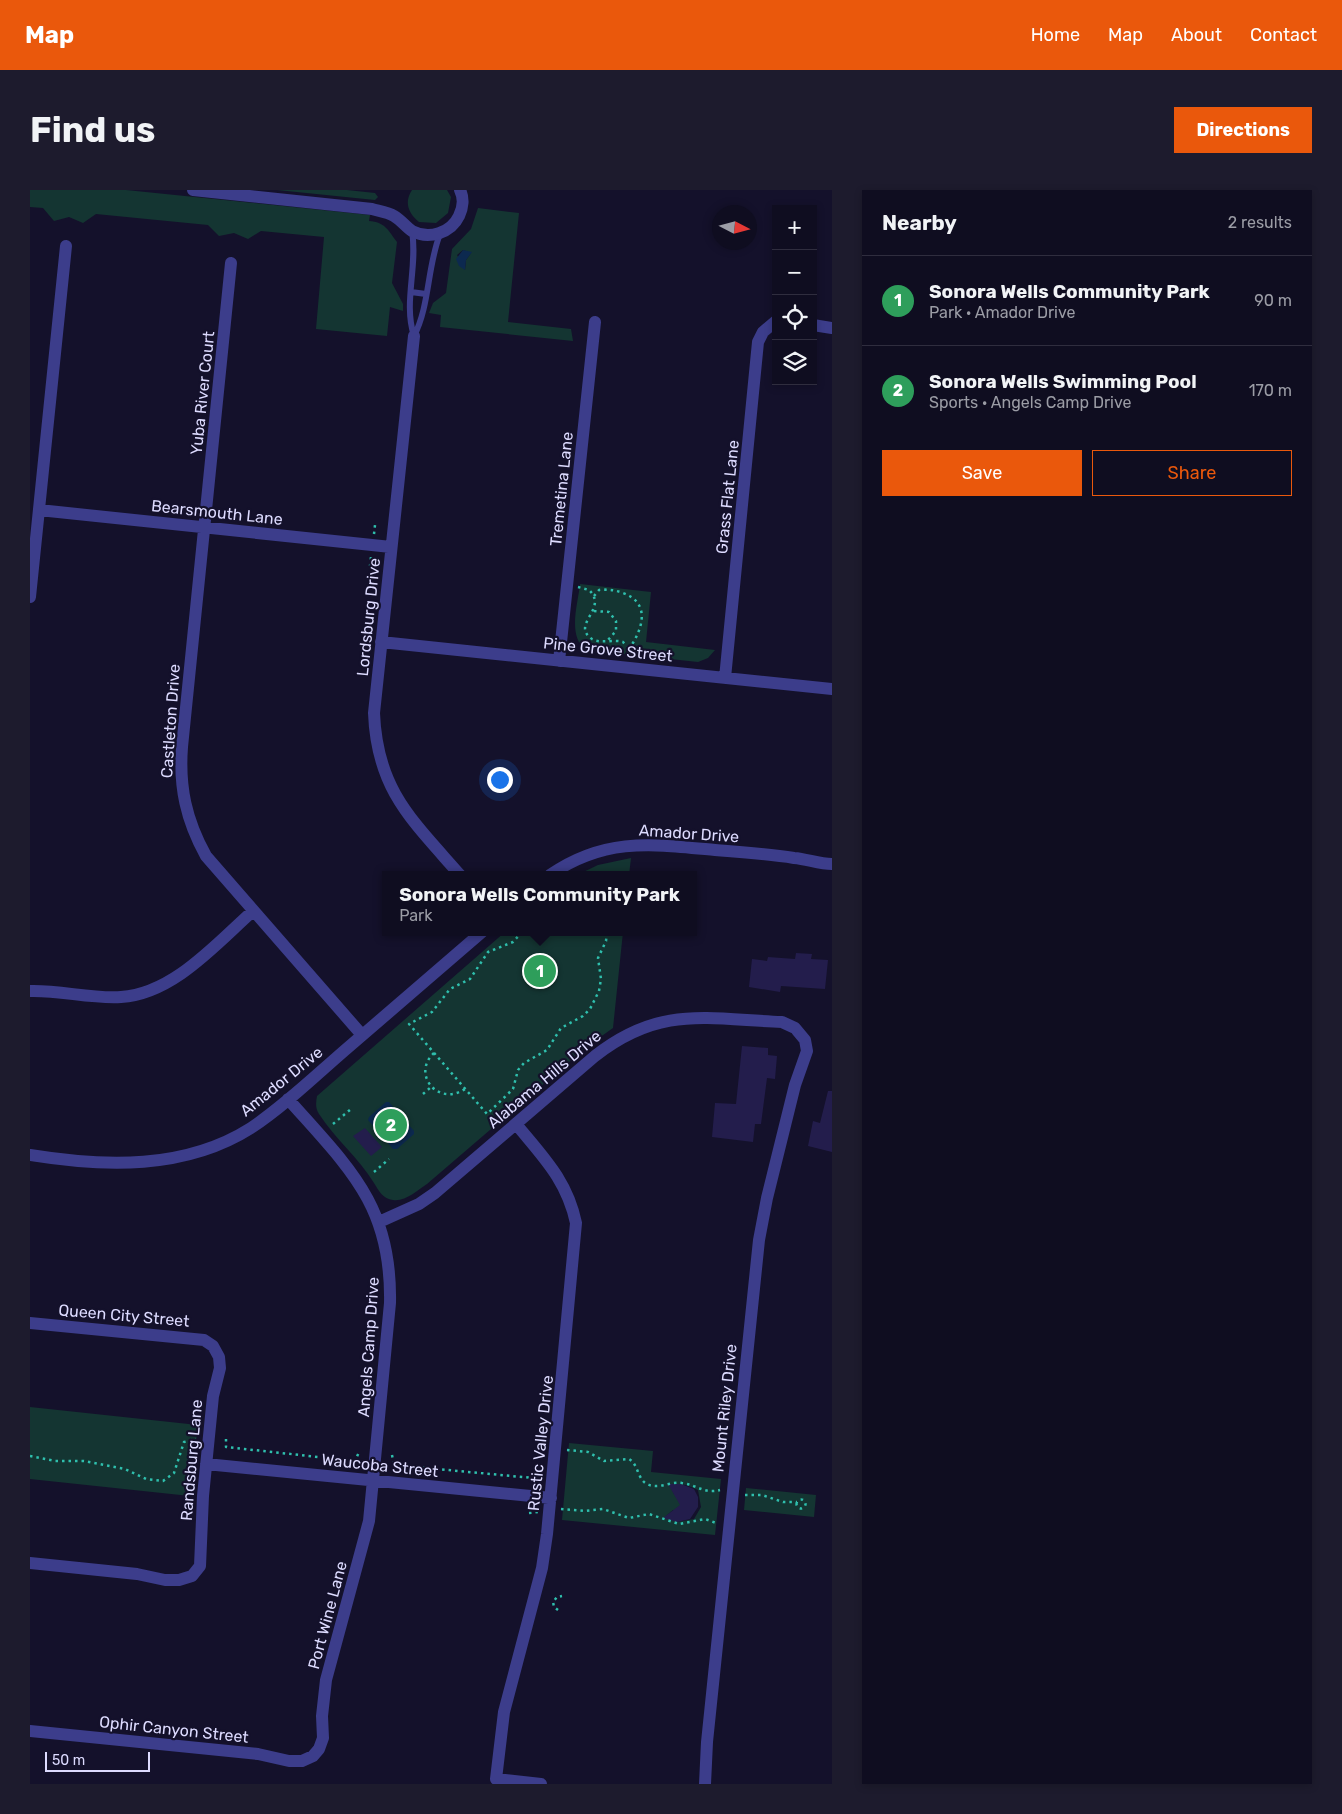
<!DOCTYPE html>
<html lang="en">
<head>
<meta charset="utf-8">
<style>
	:root { --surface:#0f0d20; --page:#1d1b2d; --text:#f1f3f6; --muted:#9b9ca5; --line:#2f2d3e; --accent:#ea580c }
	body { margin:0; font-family:Rubik,sans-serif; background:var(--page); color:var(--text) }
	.controls { position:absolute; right:15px; top:15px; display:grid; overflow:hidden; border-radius:0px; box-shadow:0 2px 8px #0003 }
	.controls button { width:45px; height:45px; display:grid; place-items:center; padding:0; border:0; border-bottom:1px solid var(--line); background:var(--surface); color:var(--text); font:25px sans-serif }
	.compass { position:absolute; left:682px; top:15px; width:45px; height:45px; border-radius:50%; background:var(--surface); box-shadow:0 2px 8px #0003; rotate:96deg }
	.scale { position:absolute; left:15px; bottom:12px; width:105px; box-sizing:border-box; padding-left:5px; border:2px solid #dddbff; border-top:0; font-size:14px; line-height:18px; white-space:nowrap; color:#dddbff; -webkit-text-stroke:4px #14112b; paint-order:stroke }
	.you { position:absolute; left:469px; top:589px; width:18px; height:18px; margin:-12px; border:4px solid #fff; border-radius:50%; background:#1a73e8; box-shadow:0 0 0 8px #1a73e833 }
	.badge { display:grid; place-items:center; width:32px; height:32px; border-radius:50%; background:var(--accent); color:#fff; font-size:16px; font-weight:700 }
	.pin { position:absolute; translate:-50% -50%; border:2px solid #fff; box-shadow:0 1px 5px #0006 }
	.popup { position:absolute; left:352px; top:681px; width:315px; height:65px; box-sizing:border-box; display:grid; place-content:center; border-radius:0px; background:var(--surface); filter:drop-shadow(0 1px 4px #0005); font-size:16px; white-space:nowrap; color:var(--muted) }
	.popup b { font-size:19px; color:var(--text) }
	.popup::after { content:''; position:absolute; left:50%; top:100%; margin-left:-10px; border:10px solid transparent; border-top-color:var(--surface) }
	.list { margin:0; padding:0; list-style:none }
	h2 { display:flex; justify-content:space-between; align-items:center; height:65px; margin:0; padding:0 20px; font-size:21px }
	h2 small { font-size:16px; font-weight:400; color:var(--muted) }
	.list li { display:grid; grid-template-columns:32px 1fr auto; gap:15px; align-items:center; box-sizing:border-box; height:90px; padding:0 20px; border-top:1px solid var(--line) }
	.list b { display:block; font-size:19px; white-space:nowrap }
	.list p { margin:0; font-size:16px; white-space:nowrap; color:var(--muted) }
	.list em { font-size:16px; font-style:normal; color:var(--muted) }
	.actions { display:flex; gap:10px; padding:15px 20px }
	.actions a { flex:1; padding:11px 0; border:1px solid var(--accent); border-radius:0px; text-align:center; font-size:18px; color:var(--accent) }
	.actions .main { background:var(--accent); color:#fff }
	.icon { flex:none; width:28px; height:28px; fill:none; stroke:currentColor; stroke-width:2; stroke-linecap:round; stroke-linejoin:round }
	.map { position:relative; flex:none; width:802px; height:1594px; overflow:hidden; border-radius:0px }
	header { display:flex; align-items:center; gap:30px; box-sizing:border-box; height:70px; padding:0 25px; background:var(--accent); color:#fff }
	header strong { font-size:24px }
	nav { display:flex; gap:28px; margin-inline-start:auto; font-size:18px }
	.intro { display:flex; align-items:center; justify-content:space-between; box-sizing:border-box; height:120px; padding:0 30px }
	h1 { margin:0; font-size:35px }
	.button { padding:12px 22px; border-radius:0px; background:var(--accent); color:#fff; font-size:18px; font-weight:700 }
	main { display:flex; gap:30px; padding:0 30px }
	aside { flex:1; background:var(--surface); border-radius:0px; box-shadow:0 2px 8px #0003 }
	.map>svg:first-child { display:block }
	.green { fill:#143532; fill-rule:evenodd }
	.water { fill:#0c294f }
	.building { fill:#231d4c }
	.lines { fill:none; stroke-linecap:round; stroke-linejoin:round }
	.path { stroke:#2fbfad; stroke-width:2.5; stroke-dasharray:2.5 4; stroke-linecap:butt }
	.lane { stroke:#3c3d8b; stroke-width:6 }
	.street { stroke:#3c3d8b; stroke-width:12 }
	.labels { text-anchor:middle; stroke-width:4.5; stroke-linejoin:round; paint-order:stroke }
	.street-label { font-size:16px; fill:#dddbff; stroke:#14112b }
</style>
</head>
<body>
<header>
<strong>Map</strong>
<nav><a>Home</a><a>Map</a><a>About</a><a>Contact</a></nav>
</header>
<div class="intro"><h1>Find us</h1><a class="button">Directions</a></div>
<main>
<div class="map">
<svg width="802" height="1594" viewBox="0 0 802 1594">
	<rect width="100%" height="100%" fill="#14112b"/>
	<path class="green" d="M0,0H96L340,25L339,31C355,32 358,40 367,52L362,93L373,114V121L360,117L357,146L286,139L294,47L231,41L218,49L204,43L189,46L178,35L66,24L53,33L39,27L24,31L13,18L0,17Z
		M247,0H317L345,3L348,7L345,10Z
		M382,0H417L421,7L418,23L406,33L389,32C378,23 374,12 382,0Z
		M448,18L489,23L478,132L541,139L543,151L410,137L411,125L399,123L403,113L416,103L422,59L441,39ZM433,60L441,63L436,70L435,80L427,65Z
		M550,394L621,402L616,452L685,460L678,468L668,472L556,460C537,446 548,414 550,394Z
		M601,668L599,685H547L568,675Z
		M475,742H593L583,838L559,855L397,994C388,1000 375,1012 363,1010C353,1009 349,1001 344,993C329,968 305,949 289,924C285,918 286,912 287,906Z
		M0,1217L168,1235L160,1306L0,1289Z
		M539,1253L623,1261L621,1282L691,1289L685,1345L532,1330ZM646,1294L656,1295L668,1300L671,1317L664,1329L647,1332L636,1326L643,1320L648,1322L655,1305L644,1304L640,1296Z
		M716,1298L786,1305L784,1327L714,1320Z"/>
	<path class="water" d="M433,60L442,62L436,70L435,80L429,76L426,69Z
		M356,912H359L384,941V944L367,959H363L338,930L339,927Z"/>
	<path class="building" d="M766,763L782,764L781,769L798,770L795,799L751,796L750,802L719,797L722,769L737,771L738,767L765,769Z
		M712,856L738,858V865L747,866L745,889L737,888L731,934H725L723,952L682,947L685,913L706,914Z
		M798,901H802V962L778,956L783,931L790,933Z
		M335,938L352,957L341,966L323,946Z
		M638,1294H651L664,1299L668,1307V1317L660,1329L647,1332L633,1328L650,1315Z"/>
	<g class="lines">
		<path class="path" d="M344,344L345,335
			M340,376L341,367
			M548,397L559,400C579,419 540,434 562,449C570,454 584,449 593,452L599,459V464
			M564,406L569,400C577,399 585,400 593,403C621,413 613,439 599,459
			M564,421L579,422L586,431V441L578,450
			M492,742L483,752L458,762L440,789L420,799L402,822L379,834L457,924L483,899L488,880L494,873L517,860L531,838L553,826L560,819L569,801L571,789L568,768L576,751L577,742
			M404,863C381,884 408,917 435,899
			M393,904L401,897
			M303,934L321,919
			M344,982L359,969
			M196,1249V1257L325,1271L329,1262
			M537,1260L558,1262L574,1271L599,1269C609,1275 607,1289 617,1294C629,1300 640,1291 652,1293C667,1295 674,1304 690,1300
			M362,1265L364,1275L503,1288
			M0,1266L25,1271H54L95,1279L116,1289L133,1291L144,1283L154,1252L166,1249
			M715,1305H732L753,1312H767
			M766.5 1314a4.5 4.5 0 1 1 9 0a4.5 4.5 0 1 1-9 0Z
			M531,1319L555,1321L573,1319L599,1328L619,1324L649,1334L675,1329L686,1333
			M499,1323L508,1322
			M528,1420L524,1417L523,1412L527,1407L532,1406"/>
		<path class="lane" d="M382,41C388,77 373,112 384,146
			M381,102L396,104
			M384,146C400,115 397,77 410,44"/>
		<path class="street" d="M163,0L342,19C349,21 358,22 364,26C371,30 376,37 382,41C399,50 421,43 429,26C433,18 434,8 430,0
			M201,73L152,557C149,597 156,630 176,666L332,845
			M783,135L802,138
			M384,146L344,523C347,600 382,630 430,685
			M9,320L361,357
			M0,407L36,56
			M351,452L802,499
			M529,471L565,132
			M695,488L728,152L733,142L746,131
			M520,685C575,647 622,654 685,660C711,662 738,664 764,668C777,669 789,674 802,674
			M0,801C30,800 61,809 91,807C143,804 186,754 223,721
			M486,934C513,967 537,990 546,1033L517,1344L512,1378L474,1522L466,1589L511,1594
			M0,965C74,977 155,980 221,938C254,916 284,887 314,861C360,821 406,782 452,742
			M349,1032L389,1014L405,1003L565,866C630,815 676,829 752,832L765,838L775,850L777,861L765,895L737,1008L729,1050L677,1552L675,1594
			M0,1133L174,1150L183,1156L189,1167L190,1178L183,1206L173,1306L170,1376L162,1386L149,1390H135L107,1384L0,1373
			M176,1274L521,1308
			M0,1541L228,1564L259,1571H272L283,1566L289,1559L293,1548L292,1526L296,1490L339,1331L360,1113C362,1015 319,978 258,909"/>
	</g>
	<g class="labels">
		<g class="street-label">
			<text transform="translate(172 203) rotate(-84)" y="6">Yuba River Court</text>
			<text transform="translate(531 299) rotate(-84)" y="6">Tremetina Lane</text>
			<text transform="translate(697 307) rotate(-84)" y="6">Grass Flat Lane</text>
			<text transform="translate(187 322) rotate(6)" y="6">Bearsmouth Lane</text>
			<text transform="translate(338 427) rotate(-84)" y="6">Lordsburg Drive</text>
			<text transform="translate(578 459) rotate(6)" y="6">Pine Grove Street</text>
			<text transform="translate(140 531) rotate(-86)" y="6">Castleton Drive</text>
			<text transform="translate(659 643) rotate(4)" y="6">Amador Drive</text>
			<text transform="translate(514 889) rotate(-40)" y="6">Alabama Hills Drive</text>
			<text transform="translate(251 891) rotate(-39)" y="6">Amador Drive</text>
			<text transform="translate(94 1125) rotate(5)" y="6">Queen City Street</text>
			<text transform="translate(338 1157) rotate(-86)" y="6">Angels Camp Drive</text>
			<text transform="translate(694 1218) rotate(-84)" y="6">Mount Riley Drive</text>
			<text transform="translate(510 1253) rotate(-84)" y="6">Rustic Valley Drive</text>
			<text transform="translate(161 1270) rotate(-85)" y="6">Randsburg Lane</text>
			<text transform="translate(350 1275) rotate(6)" y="6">Waucoba Street</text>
			<text transform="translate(297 1425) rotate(-75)" y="6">Port Wine Lane</text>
			<text transform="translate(144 1539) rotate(6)" y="6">Ophir Canyon Street</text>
		</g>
	</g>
</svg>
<div class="controls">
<button>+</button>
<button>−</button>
<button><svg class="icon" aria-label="locate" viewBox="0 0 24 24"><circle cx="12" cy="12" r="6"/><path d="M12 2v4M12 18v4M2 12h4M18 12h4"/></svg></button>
<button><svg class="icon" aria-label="layers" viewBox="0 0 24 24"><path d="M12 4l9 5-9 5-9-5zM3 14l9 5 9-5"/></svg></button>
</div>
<svg class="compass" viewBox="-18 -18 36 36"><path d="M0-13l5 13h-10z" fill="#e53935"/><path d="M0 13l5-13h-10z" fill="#9b9ca5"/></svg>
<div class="scale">50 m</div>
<div class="you"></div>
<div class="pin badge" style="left:510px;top:781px;background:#2e9e5b">1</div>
<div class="popup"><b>Sonora Wells Community Park</b>Park</div>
<div class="pin badge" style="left:361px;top:935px;background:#2e9e5b">2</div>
</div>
<aside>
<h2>Nearby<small>2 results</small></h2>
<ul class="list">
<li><span class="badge" style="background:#2e9e5b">1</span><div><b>Sonora Wells Community Park</b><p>Park · Amador Drive</p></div><em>90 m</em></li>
<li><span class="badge" style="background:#2e9e5b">2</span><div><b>Sonora Wells Swimming Pool</b><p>Sports · Angels Camp Drive</p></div><em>170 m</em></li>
</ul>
<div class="actions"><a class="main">Save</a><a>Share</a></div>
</aside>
</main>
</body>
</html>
